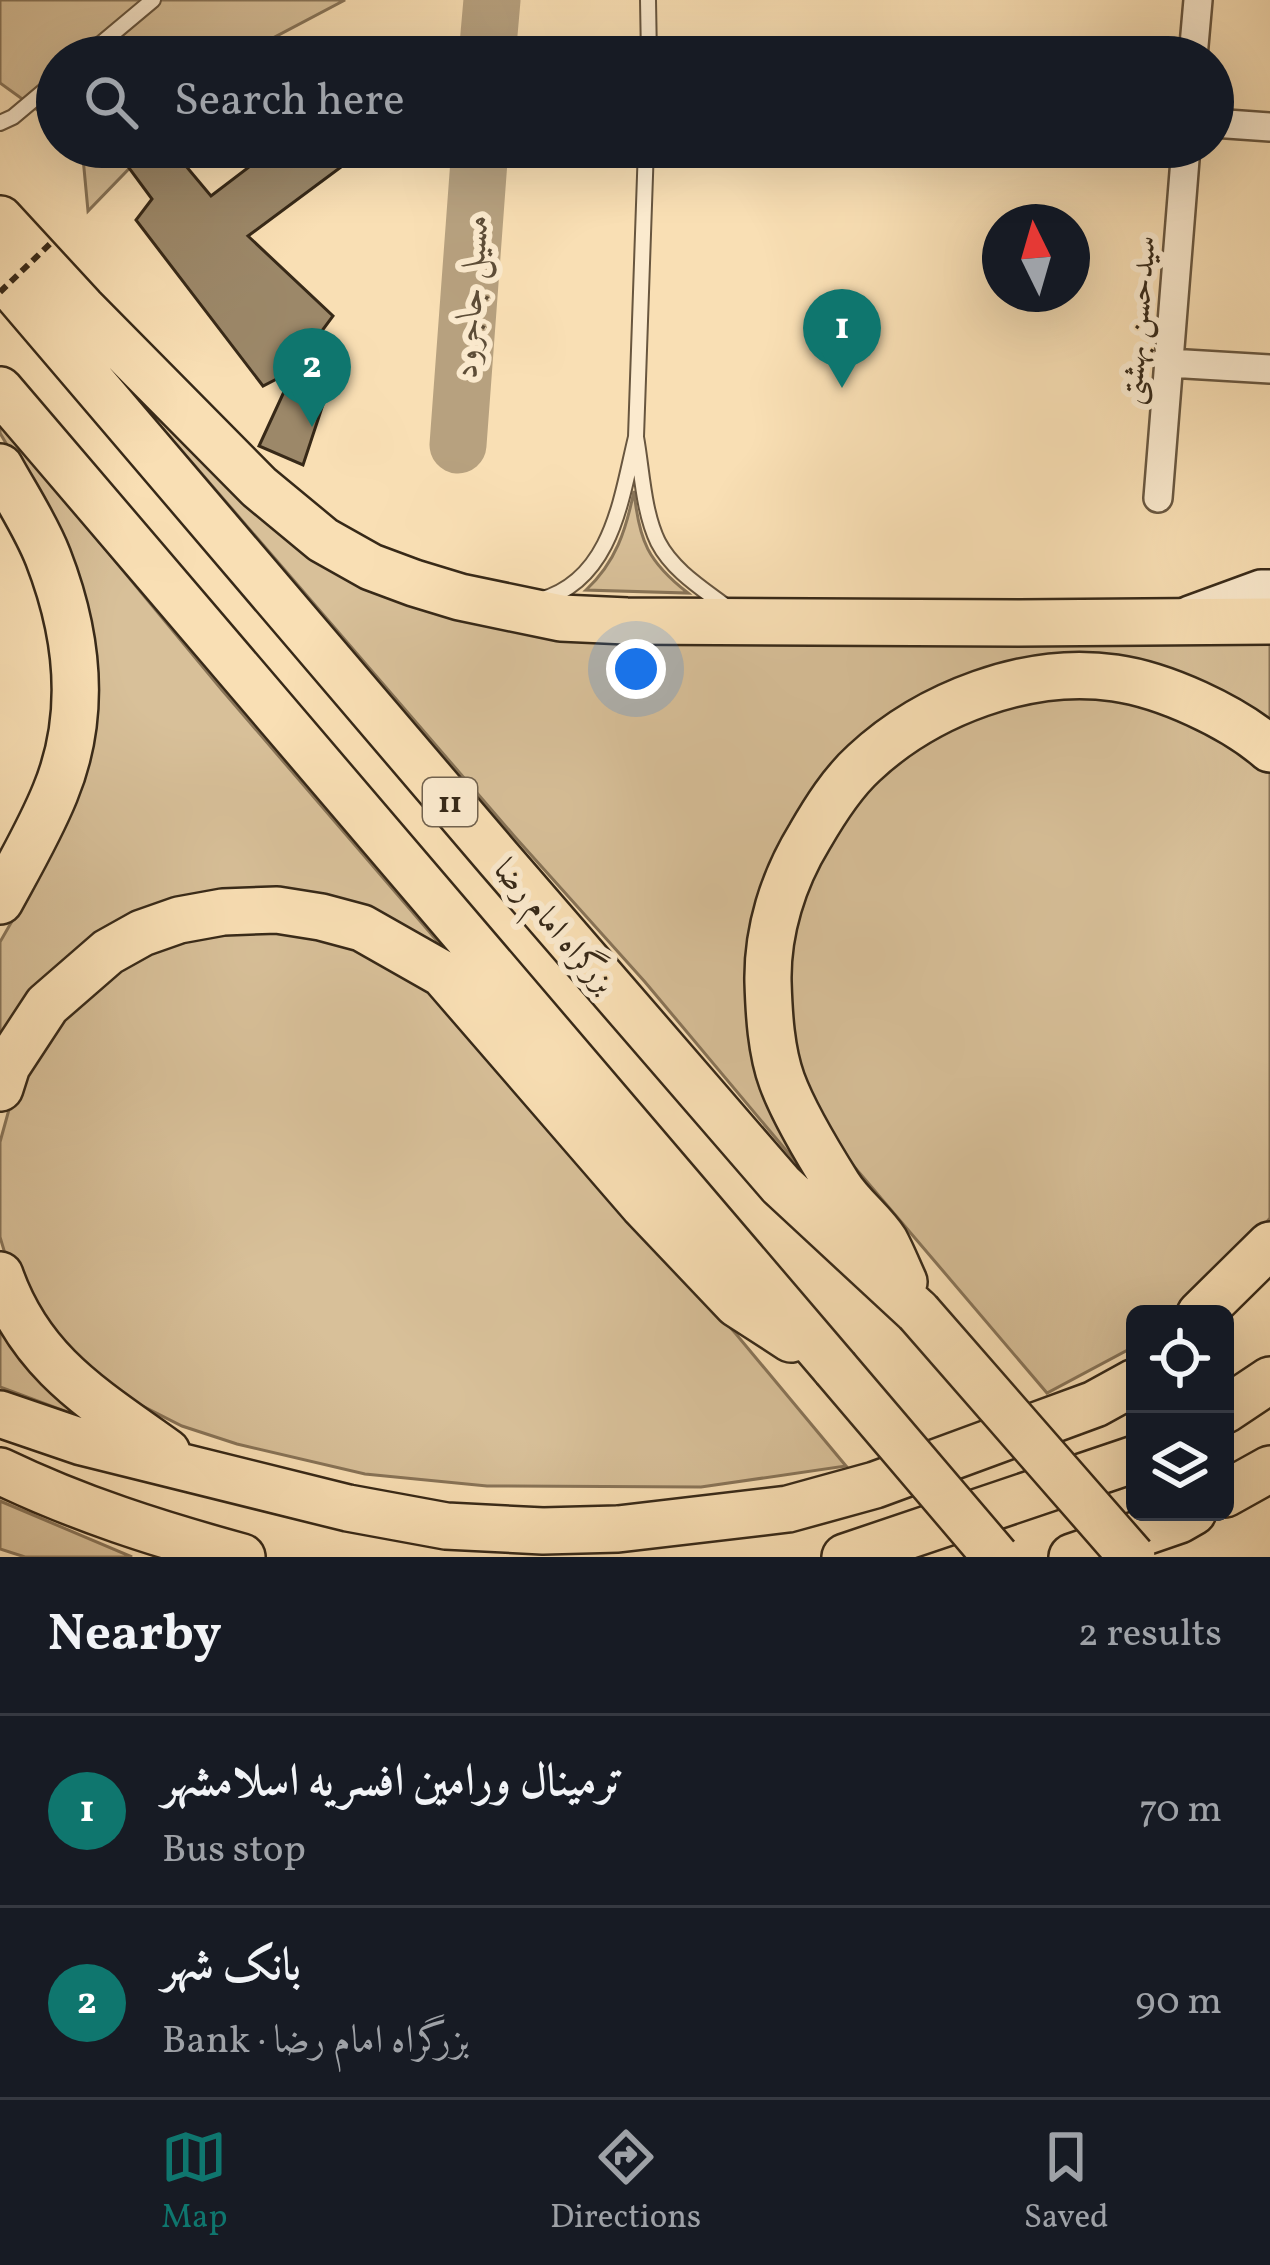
<!DOCTYPE html>
<html lang="en">
<head>
<meta charset="utf-8">
<style>
	:root { --surface:#171b24; --page:#242831; --text:#f1f3f6; --muted:#9ea1a6; --line:#363941; --accent:#0f766e }
	body { margin:0; font-family:Vollkorn,Amiri,serif; background:var(--page); color:var(--text) }
	.controls { position:absolute; right:36px; bottom:36px; display:grid; overflow:hidden; border-radius:18px; box-shadow:0 12px 48px #0002 }
	.controls button { width:108px; height:108px; display:grid; place-items:center; padding:0; border:0; border-bottom:3px solid var(--line); background:var(--surface); color:var(--text); font:60px sans-serif }
	.compass { position:absolute; left:982px; top:204px; width:108px; height:108px; border-radius:50%; background:var(--surface); box-shadow:0 12px 48px #0002; rotate:355deg }
	.you { position:absolute; left:636px; top:669px; width:42px; height:42px; margin:-30px; border:9px solid #fff; border-radius:50%; background:#1a73e8; box-shadow:0 0 0 18px #1a73e833 }
	.badge { display:grid; place-items:center; width:78px; height:78px; border-radius:50%; background:var(--accent); color:#fff; font-size:39px; font-weight:700 }
	.pin { position:absolute; translate:-50% -99px; filter:drop-shadow(0 3px 6px #0008) }
	.pin::after { content:''; position:absolute; top:63px; width:42px; height:36px; background:inherit; clip-path:polygon(0 0,100% 0,50% 100%) }
	.list { margin:0; padding:0; list-style:none }
	h2 { display:flex; justify-content:space-between; align-items:center; height:156px; margin:0; padding:0 48px; font-size:51px }
	h2 small { font-size:39px; font-weight:400; color:var(--muted) }
	.list li { display:grid; grid-template-columns:78px 1fr auto; gap:36px; align-items:center; box-sizing:border-box; height:192px; padding:0 48px; border-top:3px solid var(--line) }
	.list b { display:block; font-size:45px; white-space:nowrap }
	.list p { margin:0; font-size:39px; white-space:nowrap; color:var(--muted) }
	.list em { font-size:39px; font-style:normal; color:var(--muted) }
	.icon { flex:none; width:66px; height:66px; fill:none; stroke:currentColor; stroke-width:2; stroke-linecap:round; stroke-linejoin:round }
	.map { position:relative; flex:none; width:1270px; height:1557px; overflow:hidden }
	.search { position:absolute; background:var(--surface); box-shadow:0 12px 48px #0002; left:36px; right:36px; top:36px; height:132px; display:flex; align-items:center; gap:30px; box-sizing:border-box; padding:0 42px; border-radius:66px; color:var(--muted); font-size:45px }
	.sheet { height:540px; background:var(--surface) }
	nav { display:flex; justify-content:space-around; align-items:center; box-sizing:border-box; height:168px; border-top:3px solid var(--line); background:var(--surface); font-size:33px; color:var(--muted) }
	nav a { display:grid; justify-items:center; gap:6px }
	nav .on { color:var(--accent) }
	.map>svg:first-child { display:block }
	.green { fill:#d8c099; stroke:#887458; stroke-width:3 }
	.lines { fill:none; stroke-linecap:round; stroke-linejoin:round }
	.river { stroke:#b7a17f; stroke-width:57 }
	.building { fill:#9c8869; stroke:#372918; stroke-width:3 }
	.service-casing { stroke:#68563f; stroke-width:18 }
	.minor-casing { stroke:#68563f; stroke-width:32 }
	.secondary-casing { stroke:#372918; stroke-width:44 }
	.trunk-casing { stroke:#372918; stroke-width:50 }
	.service { stroke:#fbeace; stroke-width:14 }
	.minor { stroke:#fbeace; stroke-width:27 }
	.secondary { stroke:#fbeace; stroke-width:39 }
	.trunk { stroke:#f9dfb4; stroke-width:45 }
	.trunk-bridge-casing { stroke:#372918; stroke-width:50; stroke-linecap:butt }
	.path-bridge { stroke:#372918; stroke-width:6; stroke-dasharray:9 6; stroke-linecap:butt }
	.trunk-bridge { stroke:#f9dfb4; stroke-width:45 }
	.labels { text-anchor:middle; stroke-width:12; stroke-linejoin:round; paint-order:stroke }
	.shield { fill:#fbeace; stroke:#72634f; stroke-width:3 }
	.shield-label { font-size:30px; font-weight:bold; fill:#372918 }
	.street-label { font-size:33px; fill:#372918; stroke:#fbeace }
	.water-label { font-size:36px; font-style:italic; fill:#5d4d37; stroke:#fbeace }
</style>
</head>
<body>
<div class="map">
<svg width="1270" height="1557" viewBox="0 0 1270 1557">
	<rect width="100%" height="100%" fill="#f9dfb4"/>
	<filter id="stains"><feTurbulence type="fractalNoise" baseFrequency=".00167" numOctaves="4"/><feColorMatrix values="0 0 0 0 .2 0 0 0 0 .09 0 0 0 0 .02 0 0 0 .5 -.17"/></filter>
	<radialGradient id="worn" r=".72"><stop offset=".6" stop-color="#630" stop-opacity="0"/><stop offset="1" stop-color="#630" stop-opacity=".3"/></radialGradient>
	<path class="green" d="M0,0H345L237,57H57V124L0,83Z
		M82,147H150L88,211Z
		M51,299L398,597L1270,635V730L1258,720L976,677L766,897L816,1186L645,982L515,837Z
		M0,422L222,690L577,1104L432,954L222,897L0,1054V942L27,895L83,774L36,494L0,433Z
		M634,491C639,541 648,562 688,593L586,590C616,562 626,530 634,491Z
		M1051,694L1152,702L1270,768V1218L1240,1255L1179,1314H1135V1346L1047,1393L834,1143L809,1101L791,1046L785,1002L793,911L851,798L933,732Z
		M238,924L336,935L435,992L736,1334L846,1466L701,1487L487,1486L365,1474L237,1444L182,1426L113,1391L68,1357L6,1257L0,1237V1142L13,1095L40,1040L113,966Z
		M0,1326C26,1374 58,1396 102,1425L0,1387Z
		M0,1501L132,1557H25L0,1549Z"/>
	<g class="lines">
		<path class="river" d="M487,57L492,0
			M458,445L480,147"/>
	</g>
	<path class="building" d="M150,147H170L211,196L275,147H323L341,167L248,236L333,316L310,347L337,362L303,465L259,446L294,370L263,386L136,220L152,199L129,168Z"/>
	<g class="lines">
		<defs>
			<path id="service" d="M648,0L649,57
				M85,57L153,0
				M0,123L13,117L57,80
				M636,437L646,147
				M540,600C612,580 621,499 636,437C642,470 643,511 658,542C673,571 703,589 728,608"/>
			<path id="minor" d="M1193,57L1198,0
				M1213,123L1270,127
				M1169,363L1270,369
				M1158,498L1186,147"/>
			<path id="secondary" d="M1190,616L1261,590H1270"/>
			<path id="trunk" d="M0,219L82,308L259,487L323,540L371,567L414,583L460,597L561,618L627,621L1019,623L1270,621
				M0,274L499,859L781,1185L918,1312
				M0,390L835,1368
				M0,467C16,496 36,526 48,557C78,634 87,716 55,793C40,830 19,866 0,901
				M0,1088L7,1066L47,1005L108,952L142,933L179,920L223,912L277,910L321,917L362,928L443,974L643,1205L737,1304L791,1339
				M0,1275C31,1364 95,1400 167,1452
				M904,1282C898,1269 892,1254 885,1241C872,1221 851,1206 838,1185C821,1158 793,1111 782,1081C771,1051 769,1014 768,982C767,931 783,880 810,836C825,810 842,783 864,763C927,704 1028,665 1115,678C1164,685 1232,716 1270,749
				M1200,1314L1270,1245
				M1225,1410L1270,1380
				M0,1414L82,1442L348,1508L446,1526L543,1531L618,1529L788,1509L875,1485L1095,1404L1135,1382
				M0,1471C79,1509 158,1534 242,1557
				M1225,1494L1270,1469
				M845,1557L1135,1459
				M1072,1557L1179,1520L1193,1512"/>
		</defs>
		<use href="#service" class="service-casing"/>
		<use href="#minor" class="minor-casing"/>
		<use href="#secondary" class="secondary-casing"/>
		<use href="#trunk" class="trunk-casing"/>
		<use href="#service" class="service"/>
		<use href="#minor" class="minor"/>
		<use href="#secondary" class="secondary"/>
		<use href="#trunk" class="trunk"/>
		<defs>
			<path id="trunk-bridge" d="M918,1312L1132,1557
				M835,1368L996,1557"/>
		</defs>
		<use href="#trunk-bridge" class="trunk-bridge-casing"/>
		<path class="path-bridge" d="M0,292L54,240"/>
		<use href="#trunk-bridge" class="trunk-bridge"/>
	</g>
	<g class="labels">
		<rect class="shield" x="423" y="778" width="54" height="48" rx="9"/>
		<g class="shield-label">
			<text x="450" y="812">11</text>
		</g>
		<g class="street-label">
			<text transform="translate(1136 320) rotate(-85)" y="12">سیدحسن بهشتی</text>
			<text transform="translate(556 925) rotate(49)" y="12">بزرگراه امام رضا</text>
		</g>
		<g class="water-label">
			<text transform="translate(469 296) rotate(-86)" y="13">مسیل جاجرود</text>
		</g>
	</g>
	<rect width="100%" height="100%" filter="url(#stains)"/>
	<rect width="100%" height="100%" fill="url(#worn)"/>
</svg>
<div class="controls">
<button><svg class="icon" aria-label="locate" viewBox="0 0 24 24"><circle cx="12" cy="12" r="6"/><path d="M12 2v4M12 18v4M2 12h4M18 12h4"/></svg></button>
<button><svg class="icon" aria-label="layers" viewBox="0 0 24 24"><path d="M12 4l9 5-9 5-9-5zM3 14l9 5 9-5"/></svg></button>
</div>
<svg class="compass" viewBox="-18 -18 36 36"><path d="M0-13l5 13h-10z" fill="#e53935"/><path d="M0 13l5-13h-10z" fill="#9ea1a6"/></svg>
<div class="you"></div>
<div class="pin badge" style="left:842px;top:388px">1</div>
<div class="pin badge" style="left:312px;top:427px">2</div>
<div class="search"><svg class="icon" aria-label="search" viewBox="0 0 24 24"><circle cx="10" cy="10" r="6"/><path d="M15 15l6 6"/></svg>Search here</div>
</div>
<section class="sheet">
<h2>Nearby<small>2 results</small></h2>
<ul class="list">
<li><span class="badge">1</span><div><b>ترمینال ورامین افسریه اسلامشهر</b><p>Bus stop</p></div><em>70 m</em></li>
<li><span class="badge">2</span><div><b>بانک شهر</b><p>Bank · بزرگراه امام رضا</p></div><em>90 m</em></li>
</ul>
</section>
<nav>
<a class="on"><svg class="icon" aria-label="map" viewBox="0 0 24 24"><path d="M3 6l6-2 6 2 6-2v14l-6 2-6-2-6 2zM9 4v14M15 6v14"/></svg>Map</a>
<a><svg class="icon" aria-label="directions" viewBox="0 0 24 24"><path d="M12 3l9 9-9 9-9-9zM9 14v-3h6M13 9l2 2-2 2"/></svg>Directions</a>
<a><svg class="icon" aria-label="saved" viewBox="0 0 24 24"><path d="M7 4h10v16l-5-4-5 4z"/></svg>Saved</a>
</nav>
</body>
</html>
